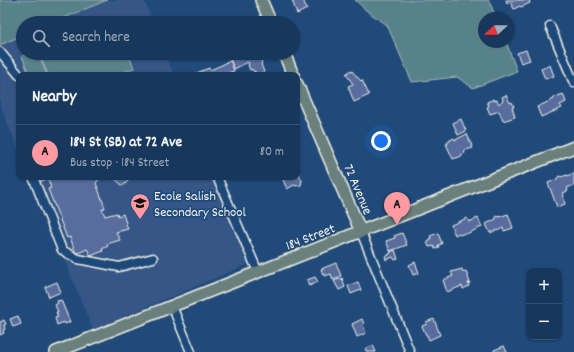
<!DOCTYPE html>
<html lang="en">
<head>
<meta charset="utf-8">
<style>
	:root { --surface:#17385c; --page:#203f62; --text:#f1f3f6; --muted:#9eacbb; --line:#365272; --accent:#ff9aa2 }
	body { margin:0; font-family:Dekko,sans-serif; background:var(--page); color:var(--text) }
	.controls { position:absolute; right:12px; bottom:12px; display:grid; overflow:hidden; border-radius:8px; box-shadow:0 1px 3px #0004 }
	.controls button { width:36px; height:36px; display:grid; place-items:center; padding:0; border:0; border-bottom:1px solid var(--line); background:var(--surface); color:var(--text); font:20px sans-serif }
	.compass { position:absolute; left:478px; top:12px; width:36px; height:36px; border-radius:50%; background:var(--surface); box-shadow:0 1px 3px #0004; rotate:248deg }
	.you { position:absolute; left:381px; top:141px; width:14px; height:14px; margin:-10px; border:3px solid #fff; border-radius:50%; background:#1a73e8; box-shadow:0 0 0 6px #1a73e833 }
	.badge { display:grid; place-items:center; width:26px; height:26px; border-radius:50%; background:var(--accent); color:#111; font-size:13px; font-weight:700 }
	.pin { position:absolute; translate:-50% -33px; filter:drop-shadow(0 1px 2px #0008) }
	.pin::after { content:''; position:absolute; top:21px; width:14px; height:12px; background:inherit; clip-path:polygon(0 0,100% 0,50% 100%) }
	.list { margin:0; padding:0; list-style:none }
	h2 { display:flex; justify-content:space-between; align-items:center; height:52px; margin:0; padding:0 16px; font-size:17px }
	h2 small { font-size:13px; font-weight:400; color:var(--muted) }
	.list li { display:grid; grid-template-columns:26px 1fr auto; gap:12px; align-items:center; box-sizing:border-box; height:56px; padding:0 16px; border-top:1px solid var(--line) }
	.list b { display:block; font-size:15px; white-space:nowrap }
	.list p { margin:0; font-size:13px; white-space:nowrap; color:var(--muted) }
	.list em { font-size:13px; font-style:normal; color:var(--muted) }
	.icon { flex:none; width:22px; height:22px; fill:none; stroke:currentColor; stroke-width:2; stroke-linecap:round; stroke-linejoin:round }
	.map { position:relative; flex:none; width:574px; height:352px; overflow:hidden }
	.search { position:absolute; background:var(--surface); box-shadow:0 1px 3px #0004; left:16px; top:16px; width:284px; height:44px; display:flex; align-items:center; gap:10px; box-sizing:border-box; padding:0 14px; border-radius:22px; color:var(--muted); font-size:15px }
	.panel { position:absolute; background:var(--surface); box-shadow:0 1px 3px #0004; left:16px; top:72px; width:284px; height:108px; border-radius:8px }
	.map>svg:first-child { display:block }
	.built { fill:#345786 }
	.green { fill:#588289; stroke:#a6bab8 }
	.building { fill:#586d9d; stroke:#f4f1e8 }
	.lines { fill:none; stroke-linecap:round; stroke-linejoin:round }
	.minor-casing { stroke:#f4f1e8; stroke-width:11 }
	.major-casing { stroke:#f4f1e8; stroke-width:14 }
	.minor { stroke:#1f4a7a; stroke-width:8 }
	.major { stroke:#6a807d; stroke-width:11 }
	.labels { text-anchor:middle; stroke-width:3.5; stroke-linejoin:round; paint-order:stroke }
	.street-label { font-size:14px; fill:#f4f1e8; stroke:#1f4a7a }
	.poi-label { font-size:14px; fill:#f4f1e8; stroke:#1f4a7a; text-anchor:start }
</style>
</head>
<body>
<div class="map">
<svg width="574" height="352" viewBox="0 0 574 352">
	<rect width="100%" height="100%" fill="#1f4a7a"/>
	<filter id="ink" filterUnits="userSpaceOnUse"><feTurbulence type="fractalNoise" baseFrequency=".025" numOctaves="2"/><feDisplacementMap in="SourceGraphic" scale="8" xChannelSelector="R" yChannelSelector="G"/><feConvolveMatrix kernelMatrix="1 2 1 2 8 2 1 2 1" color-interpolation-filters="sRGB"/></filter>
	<g filter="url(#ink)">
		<path class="built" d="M0,0H144L153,23H23V53H165L174,75H19V151L0,105Z
			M30,177H216L251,263L93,330Z"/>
		<path class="green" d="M0,0H107L52,23H23V35L0,45Z
			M355,0H489L496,18H484V42H506L517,71L473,88L457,77L412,82L387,25L367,11Z
			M30,53H38L47,75H29L22,56Z
			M39,53H128L134,68L116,75H48Z"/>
		<path class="building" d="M292,0H303L307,9L297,14Z
			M506,0H529L530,3L521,7L520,6L514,9L510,2L507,4Z
			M526,50L530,60L521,63L517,53Z
			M247,53H249L250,55L256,53L258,58L260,57L262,63L261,64L264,72L256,75L255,71L254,72L252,69L250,70L248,65L249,64L248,62L234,69L230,60Z
			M231,61L234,71L228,73L223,75H194V74L209,68L210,70L224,64V63Z
			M550,65L554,76L545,79L541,69Z
			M351,70L361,81L362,80L369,95L354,102L348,86L353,84L346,74Z
			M563,94L566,102L560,105L562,108L541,117L537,107L554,99L553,98Z
			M506,95L510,103L512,102L514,107H512L515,117L503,121L499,111L490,114L487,107L489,106L487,102L494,99V101L497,100L499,104L503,100L502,97Z
			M461,119L466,131L458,135L453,123Z
			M467,134L473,148L466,150L465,149L464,150L465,153L461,155L462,156L453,159L446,144H448L447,142L450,141V140L454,138L455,140Z
			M297,171L302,180L301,185L296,186L294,185L287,189L283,180L281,177H297Z
			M574,173V185L567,188L568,191L563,193L564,197H563L565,204L557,207L548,183L557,179L558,177L560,176L561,177L567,175V176Z
			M37,177H101L96,183L105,208L102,209L105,216L117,213L118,216L123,214L128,229L116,232L120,240L107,244L108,246L102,249L103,251L91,256L87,249L76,254L70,237L67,238L48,189L51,188L48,179L39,182Z
			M113,177H132L123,186Z
			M508,214L513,228L504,231L503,228L497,231V230L495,231L490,233L486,224L496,219V217L498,216L499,217Z
			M467,218L469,222L478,218L482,227L466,234L465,233L460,235L459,233L455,235L451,225Z
			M402,233L407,245L390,251L386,241L395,238L394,236Z
			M438,233L442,244L438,245L439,248L435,249L434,246L429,247L427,242L430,241L429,240L431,239L430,236Z
			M395,250L398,259L395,260L393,257L386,260L385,256L389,255V254L391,253L390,252Z
			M415,262L419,273L413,275L409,265Z
			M336,263L341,276L333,280L331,274L325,276V274L323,275L321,269Z
			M462,269L463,272L466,271L470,283H468L469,286L463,289L462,286L447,292L443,280L453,276L451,272Z
			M315,277L318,282L309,286L307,280Z
			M342,278L345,287L339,290L334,281Z
			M57,282L61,292L49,297L45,287Z
			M358,282L361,290L351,294L348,286Z
			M61,300L70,322L65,324L64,322L57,325L55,318L58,317L56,312H58L55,305L58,303L57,301Z
			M18,316L21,324L13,327L10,319Z
			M362,319L364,324L363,325L366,333L357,337L352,324Z
			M434,319L440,335L429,340L427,335H426L422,326L427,324L426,322Z
			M4,320L6,324L4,325L5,329L3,330L4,333L0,335V322Z
			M373,345L376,352H367L365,349Z
			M504,346L507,352H494V350Z"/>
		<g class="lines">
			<defs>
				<path id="minor" d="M550,26L574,83
					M0,52L19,75
					M33,177L62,250L78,259L119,267L153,258
					M217,177L258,272
					M361,232L410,352
					M172,306L191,352"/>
				<path id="major" d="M261,0L271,23
					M284,53L293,75
					M297,84L361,232
					M56,352L574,147"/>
			</defs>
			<use href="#minor" class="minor-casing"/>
			<use href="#major" class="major-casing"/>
			<use href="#minor" class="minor"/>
			<use href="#major" class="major"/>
		</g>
	</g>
	<defs>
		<symbol id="school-pin" viewBox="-11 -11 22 30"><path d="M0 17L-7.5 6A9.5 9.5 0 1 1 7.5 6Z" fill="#ff9aa2" stroke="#1f4a7a"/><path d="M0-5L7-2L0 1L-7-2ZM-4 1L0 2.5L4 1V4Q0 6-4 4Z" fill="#111"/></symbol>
	</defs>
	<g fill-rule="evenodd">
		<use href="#school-pin" x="129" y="192" width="22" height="30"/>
	</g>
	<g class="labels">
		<g class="street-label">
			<text transform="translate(359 189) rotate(67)" y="5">72 Avenue</text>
			<text transform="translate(310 236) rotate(-21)" y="5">184 Street</text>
		</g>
		<g class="poi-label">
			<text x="154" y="200">Ecole Salish<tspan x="154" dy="16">Secondary School</tspan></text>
		</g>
	</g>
</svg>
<div class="controls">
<button>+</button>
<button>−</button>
</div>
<svg class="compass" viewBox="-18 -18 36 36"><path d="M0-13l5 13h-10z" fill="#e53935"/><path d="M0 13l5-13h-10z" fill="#9eacbb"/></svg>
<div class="you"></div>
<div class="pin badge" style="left:397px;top:225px">A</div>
<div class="search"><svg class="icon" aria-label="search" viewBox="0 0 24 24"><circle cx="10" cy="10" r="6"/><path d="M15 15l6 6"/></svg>Search here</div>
<section class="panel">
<h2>Nearby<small></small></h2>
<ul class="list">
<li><span class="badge">A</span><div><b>184 St (SB) at 72 Ave</b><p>Bus stop · 184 Street</p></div><em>80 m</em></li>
</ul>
</section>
</div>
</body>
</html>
